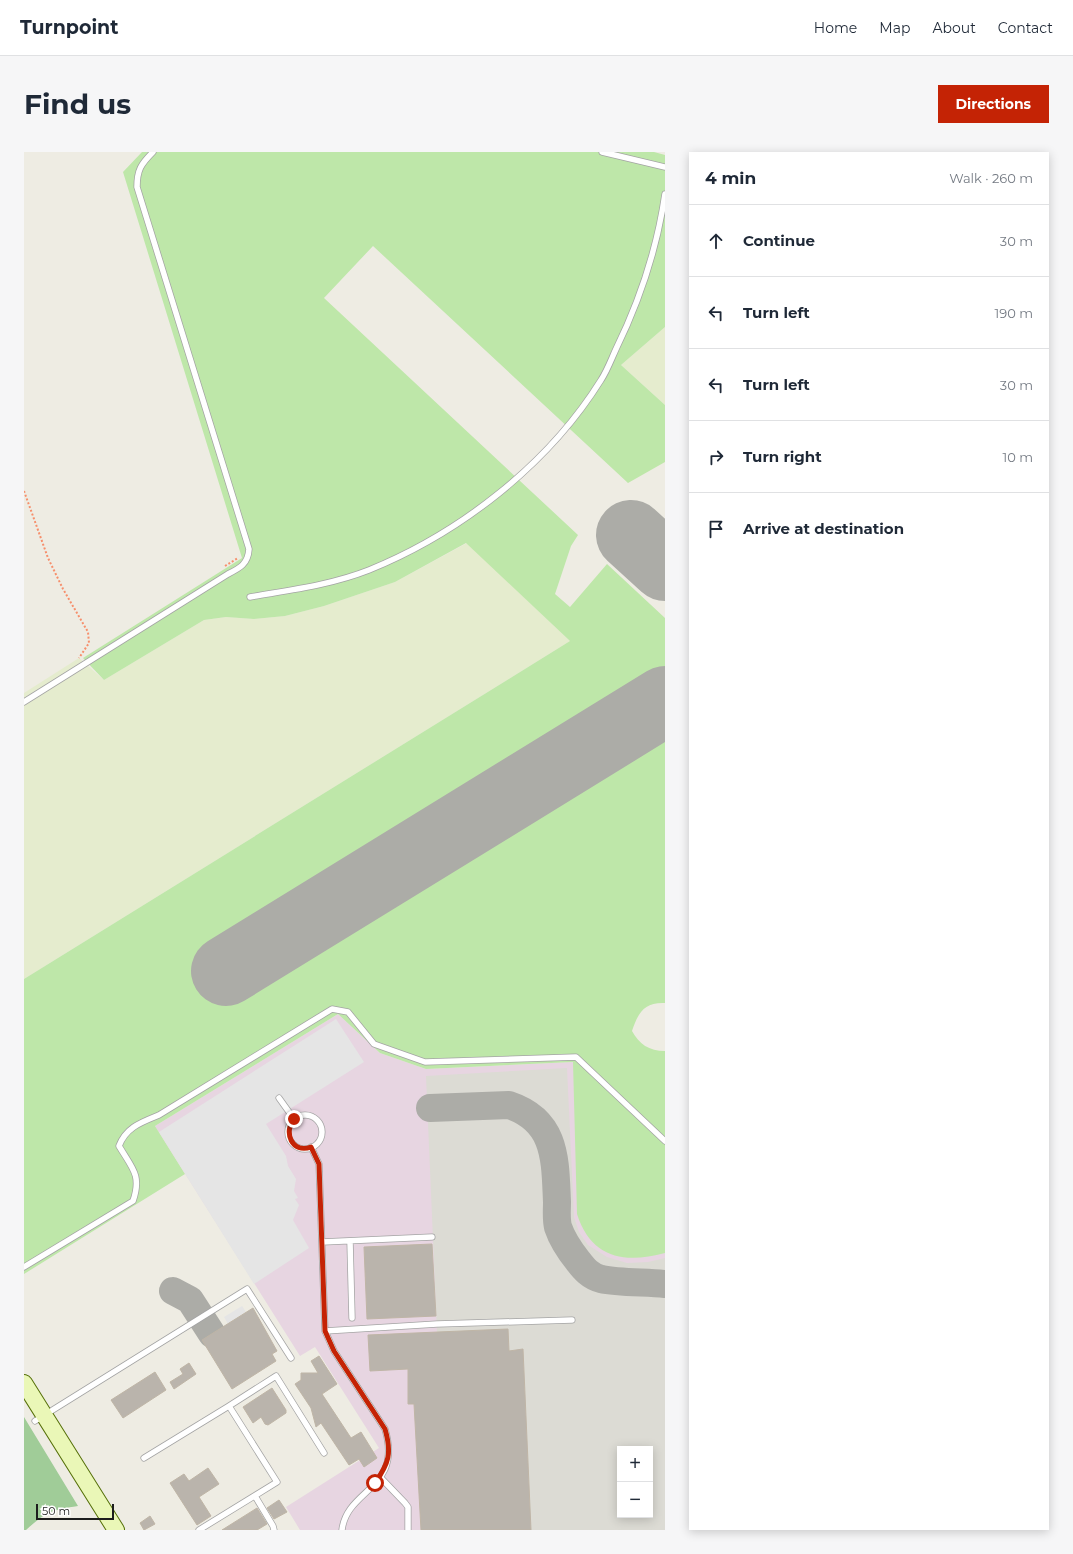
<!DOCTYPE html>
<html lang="en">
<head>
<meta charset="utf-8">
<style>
	:root { --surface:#fff; --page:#f6f6f7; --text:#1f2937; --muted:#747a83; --line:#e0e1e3; --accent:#c42305 }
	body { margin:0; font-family:Montserrat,sans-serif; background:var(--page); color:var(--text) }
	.controls { position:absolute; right:12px; bottom:12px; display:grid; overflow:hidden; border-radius:0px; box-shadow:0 2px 10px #0003 }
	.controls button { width:36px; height:36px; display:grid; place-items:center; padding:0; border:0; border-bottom:1px solid var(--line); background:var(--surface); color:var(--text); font:20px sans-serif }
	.scale { position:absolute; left:12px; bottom:10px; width:78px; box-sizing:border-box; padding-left:4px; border:2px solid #1d1d1d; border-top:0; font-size:11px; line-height:14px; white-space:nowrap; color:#1d1d1d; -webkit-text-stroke:3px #fff; paint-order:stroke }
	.stop { position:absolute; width:12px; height:12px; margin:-9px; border:3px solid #c42305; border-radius:50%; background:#fff }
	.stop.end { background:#c42305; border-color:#fff; box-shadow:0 1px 4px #0008 }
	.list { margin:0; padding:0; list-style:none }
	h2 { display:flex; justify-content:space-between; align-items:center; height:52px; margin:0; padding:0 16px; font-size:17px }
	h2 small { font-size:13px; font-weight:400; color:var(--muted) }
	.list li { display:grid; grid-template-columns:26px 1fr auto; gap:12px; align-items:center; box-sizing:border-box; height:72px; padding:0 16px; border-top:1px solid var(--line) }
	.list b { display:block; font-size:15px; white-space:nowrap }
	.list em { font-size:13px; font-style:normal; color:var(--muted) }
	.icon { flex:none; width:22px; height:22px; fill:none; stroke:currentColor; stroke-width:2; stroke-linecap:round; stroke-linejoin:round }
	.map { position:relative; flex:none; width:641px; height:1378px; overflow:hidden; border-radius:0px }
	header { display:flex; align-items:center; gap:24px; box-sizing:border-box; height:56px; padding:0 20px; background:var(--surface); border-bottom:1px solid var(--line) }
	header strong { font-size:19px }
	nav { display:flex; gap:22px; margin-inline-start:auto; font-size:14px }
	.intro { display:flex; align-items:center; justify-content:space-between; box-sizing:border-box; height:96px; padding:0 24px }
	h1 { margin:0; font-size:28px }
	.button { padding:10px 18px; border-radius:0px; background:var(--accent); color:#fff; font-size:14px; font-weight:700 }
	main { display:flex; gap:24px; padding:0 24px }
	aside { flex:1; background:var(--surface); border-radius:0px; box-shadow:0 2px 10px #0003 }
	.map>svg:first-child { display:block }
	.industrial { fill:#e7d5e1; fill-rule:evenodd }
	.airport { fill:#dcdbd4; fill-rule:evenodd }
	.farmland { fill:#e5ecce }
	.grass { fill:#bee7a9 }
	.forest { fill:#a0cc98 }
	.parking { fill:#e5e5e5 }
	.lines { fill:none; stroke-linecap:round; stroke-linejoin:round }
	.taxiway { stroke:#acaca7; stroke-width:28 }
	.runway { stroke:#acaca7; stroke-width:70 }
	.building { fill:#bab4ac; stroke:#bfb5a6 }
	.service-casing { stroke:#a4a4a4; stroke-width:7 }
	.secondary-casing { stroke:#557008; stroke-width:18 }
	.path { stroke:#f68f6c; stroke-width:2; stroke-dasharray:2 2; stroke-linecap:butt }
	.service { stroke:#fff; stroke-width:5.5 }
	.secondary { stroke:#eaf7b7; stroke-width:16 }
	.route { stroke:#c42305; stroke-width:5 }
</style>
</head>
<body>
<header>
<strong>Turnpoint</strong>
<nav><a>Home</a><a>Map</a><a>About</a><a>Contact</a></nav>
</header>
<div class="intro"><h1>Find us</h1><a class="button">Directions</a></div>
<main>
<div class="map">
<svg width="641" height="1378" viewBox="0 0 641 1378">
	<rect width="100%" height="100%" fill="#eeece3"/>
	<path class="industrial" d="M314,862L356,901L402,917L549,910L641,996V1378H276L262,1355L355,1296L291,1195L276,1204L131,974ZM596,1297H626V1363H596Z"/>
	<path class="airport" d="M543,916L550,1065L555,1080L564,1093L583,1105L603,1111L624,1110L641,1106V1378H507L499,1197L485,1199L484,1178L413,1181L402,924ZM596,1297H626V1363H596Z"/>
	<path class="farmland" d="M641,175V253L597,213Z
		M443,391L546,489L0,827V541L55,506L80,528L180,468L202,465L230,467L261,464L300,454L371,430Z"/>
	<path class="grass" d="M118,0H630L641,3V175L597,213L641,253V310L604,331L349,94L300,146L554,383L547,394L531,442L546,455L583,412L641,466V851C620,850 614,861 608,879C615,892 625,899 641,899V1101C600,1112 567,1106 553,1062L549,910L402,917L356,901L314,862L131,974L161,1022L0,1122V827L546,489L442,391L371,430L300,454L261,464L230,467L202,465L180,468L80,528L59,506L218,406L99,20Z"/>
	<path class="forest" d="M0,1265L54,1354C27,1358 22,1360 2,1378H0Z"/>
	<path class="parking" d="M312,867L340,910L242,972L262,1004L264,1014L272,1027L270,1039L274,1046L271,1047L275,1053L269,1068L285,1096L230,1132L135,980Z
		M218,1154L222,1160L204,1172L200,1165Z"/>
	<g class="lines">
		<path class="taxiway" d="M406,956L485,953C533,969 531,1008 533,1050C533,1058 532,1067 534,1075C538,1087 546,1099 554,1109C560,1117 566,1124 577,1127C595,1131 622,1130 641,1132
			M149,1139L166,1148L188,1182"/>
		<path class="runway" d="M607,383L641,414
			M202,819L641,549"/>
	</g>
	<path class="building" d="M408,1092L412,1164L343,1167L340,1095Z
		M229,1156L253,1199L248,1202L252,1209L208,1237L178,1188Z
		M484,1177L485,1199L499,1197L507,1378H397L390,1252H384V1217L346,1219L344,1183Z
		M295,1204L313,1232L298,1242L327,1286L337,1280L353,1306L340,1315L335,1307L325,1313L297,1271L292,1275L287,1256L271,1232L277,1228V1221H294L287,1209Z
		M165,1211L172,1222L150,1237L146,1230L159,1222L156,1217Z
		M131,1220L142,1238L99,1266L87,1248Z
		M248,1236L262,1258V1261L244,1273L241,1272L237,1265L229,1271L219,1255Z
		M184,1316L195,1332L175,1345L187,1364L173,1373L146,1331L160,1322L165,1329Z
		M255,1348L263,1360L250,1367L243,1356Z
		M233,1356L243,1372L233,1378H198Z
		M126,1364L131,1372L120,1378L116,1371Z"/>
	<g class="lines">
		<defs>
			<path id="service" d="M578,0L641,15
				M226,445C266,438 307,433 345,418C436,381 524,313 577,228C583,219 587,208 592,197C616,148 633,97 641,42
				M0,550L204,422C216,416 224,412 225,397L113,35C113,18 117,12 129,0
				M255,946L270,967
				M264 980a17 17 0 1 1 34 0a17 17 0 1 1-34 0Z
				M287,995L295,1012L301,1179L310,1199L361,1277C379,1338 323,1336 318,1378
				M326,1089L328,1166
				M298,1090L408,1085
				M0,1115L109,1049C118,1023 108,1016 95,994C102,975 118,970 135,963L308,857L324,860L350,892L401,910L552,905L641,989
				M301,1179L413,1172L548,1168
				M11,1269L223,1137L267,1206
				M120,1306L205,1254
				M356,1325L381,1351L384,1355V1378
				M231,1344L249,1374L250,1378
				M175,1378L253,1330L205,1254L252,1224L300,1301"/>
			<path id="secondary" d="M0,1231L92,1378"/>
		</defs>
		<use href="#service" class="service-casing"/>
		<use href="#secondary" class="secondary-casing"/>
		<path class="path" d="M0,339L24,406L39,437L64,480L65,491L55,506
			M201,414L214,406"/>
		<use href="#service" class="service"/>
		<use href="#secondary" class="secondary"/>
	</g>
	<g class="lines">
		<path class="route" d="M270,967C259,980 268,1002 287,995L295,1012L301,1179L310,1199L361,1277C368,1301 365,1311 351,1331"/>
	</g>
</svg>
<div class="controls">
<button>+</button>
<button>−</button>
</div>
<div class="scale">50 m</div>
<div class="stop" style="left:351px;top:1331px"></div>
<div class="stop end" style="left:270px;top:967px"></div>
</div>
<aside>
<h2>4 min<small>Walk · 260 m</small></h2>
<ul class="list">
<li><svg class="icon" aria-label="ahead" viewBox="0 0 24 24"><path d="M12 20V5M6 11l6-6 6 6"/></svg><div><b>Continue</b></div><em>30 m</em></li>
<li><svg class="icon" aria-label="left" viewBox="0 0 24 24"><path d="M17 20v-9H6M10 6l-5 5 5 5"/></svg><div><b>Turn left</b></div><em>190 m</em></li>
<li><svg class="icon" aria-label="left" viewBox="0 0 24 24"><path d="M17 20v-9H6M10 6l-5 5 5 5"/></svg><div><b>Turn left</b></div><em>30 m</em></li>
<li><svg class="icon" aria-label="right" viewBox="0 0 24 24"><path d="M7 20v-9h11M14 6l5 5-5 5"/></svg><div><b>Turn right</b></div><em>10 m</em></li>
<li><svg class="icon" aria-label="arrive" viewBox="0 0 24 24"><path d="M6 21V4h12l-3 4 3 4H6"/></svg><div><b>Arrive at destination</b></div></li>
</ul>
</aside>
</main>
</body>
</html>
